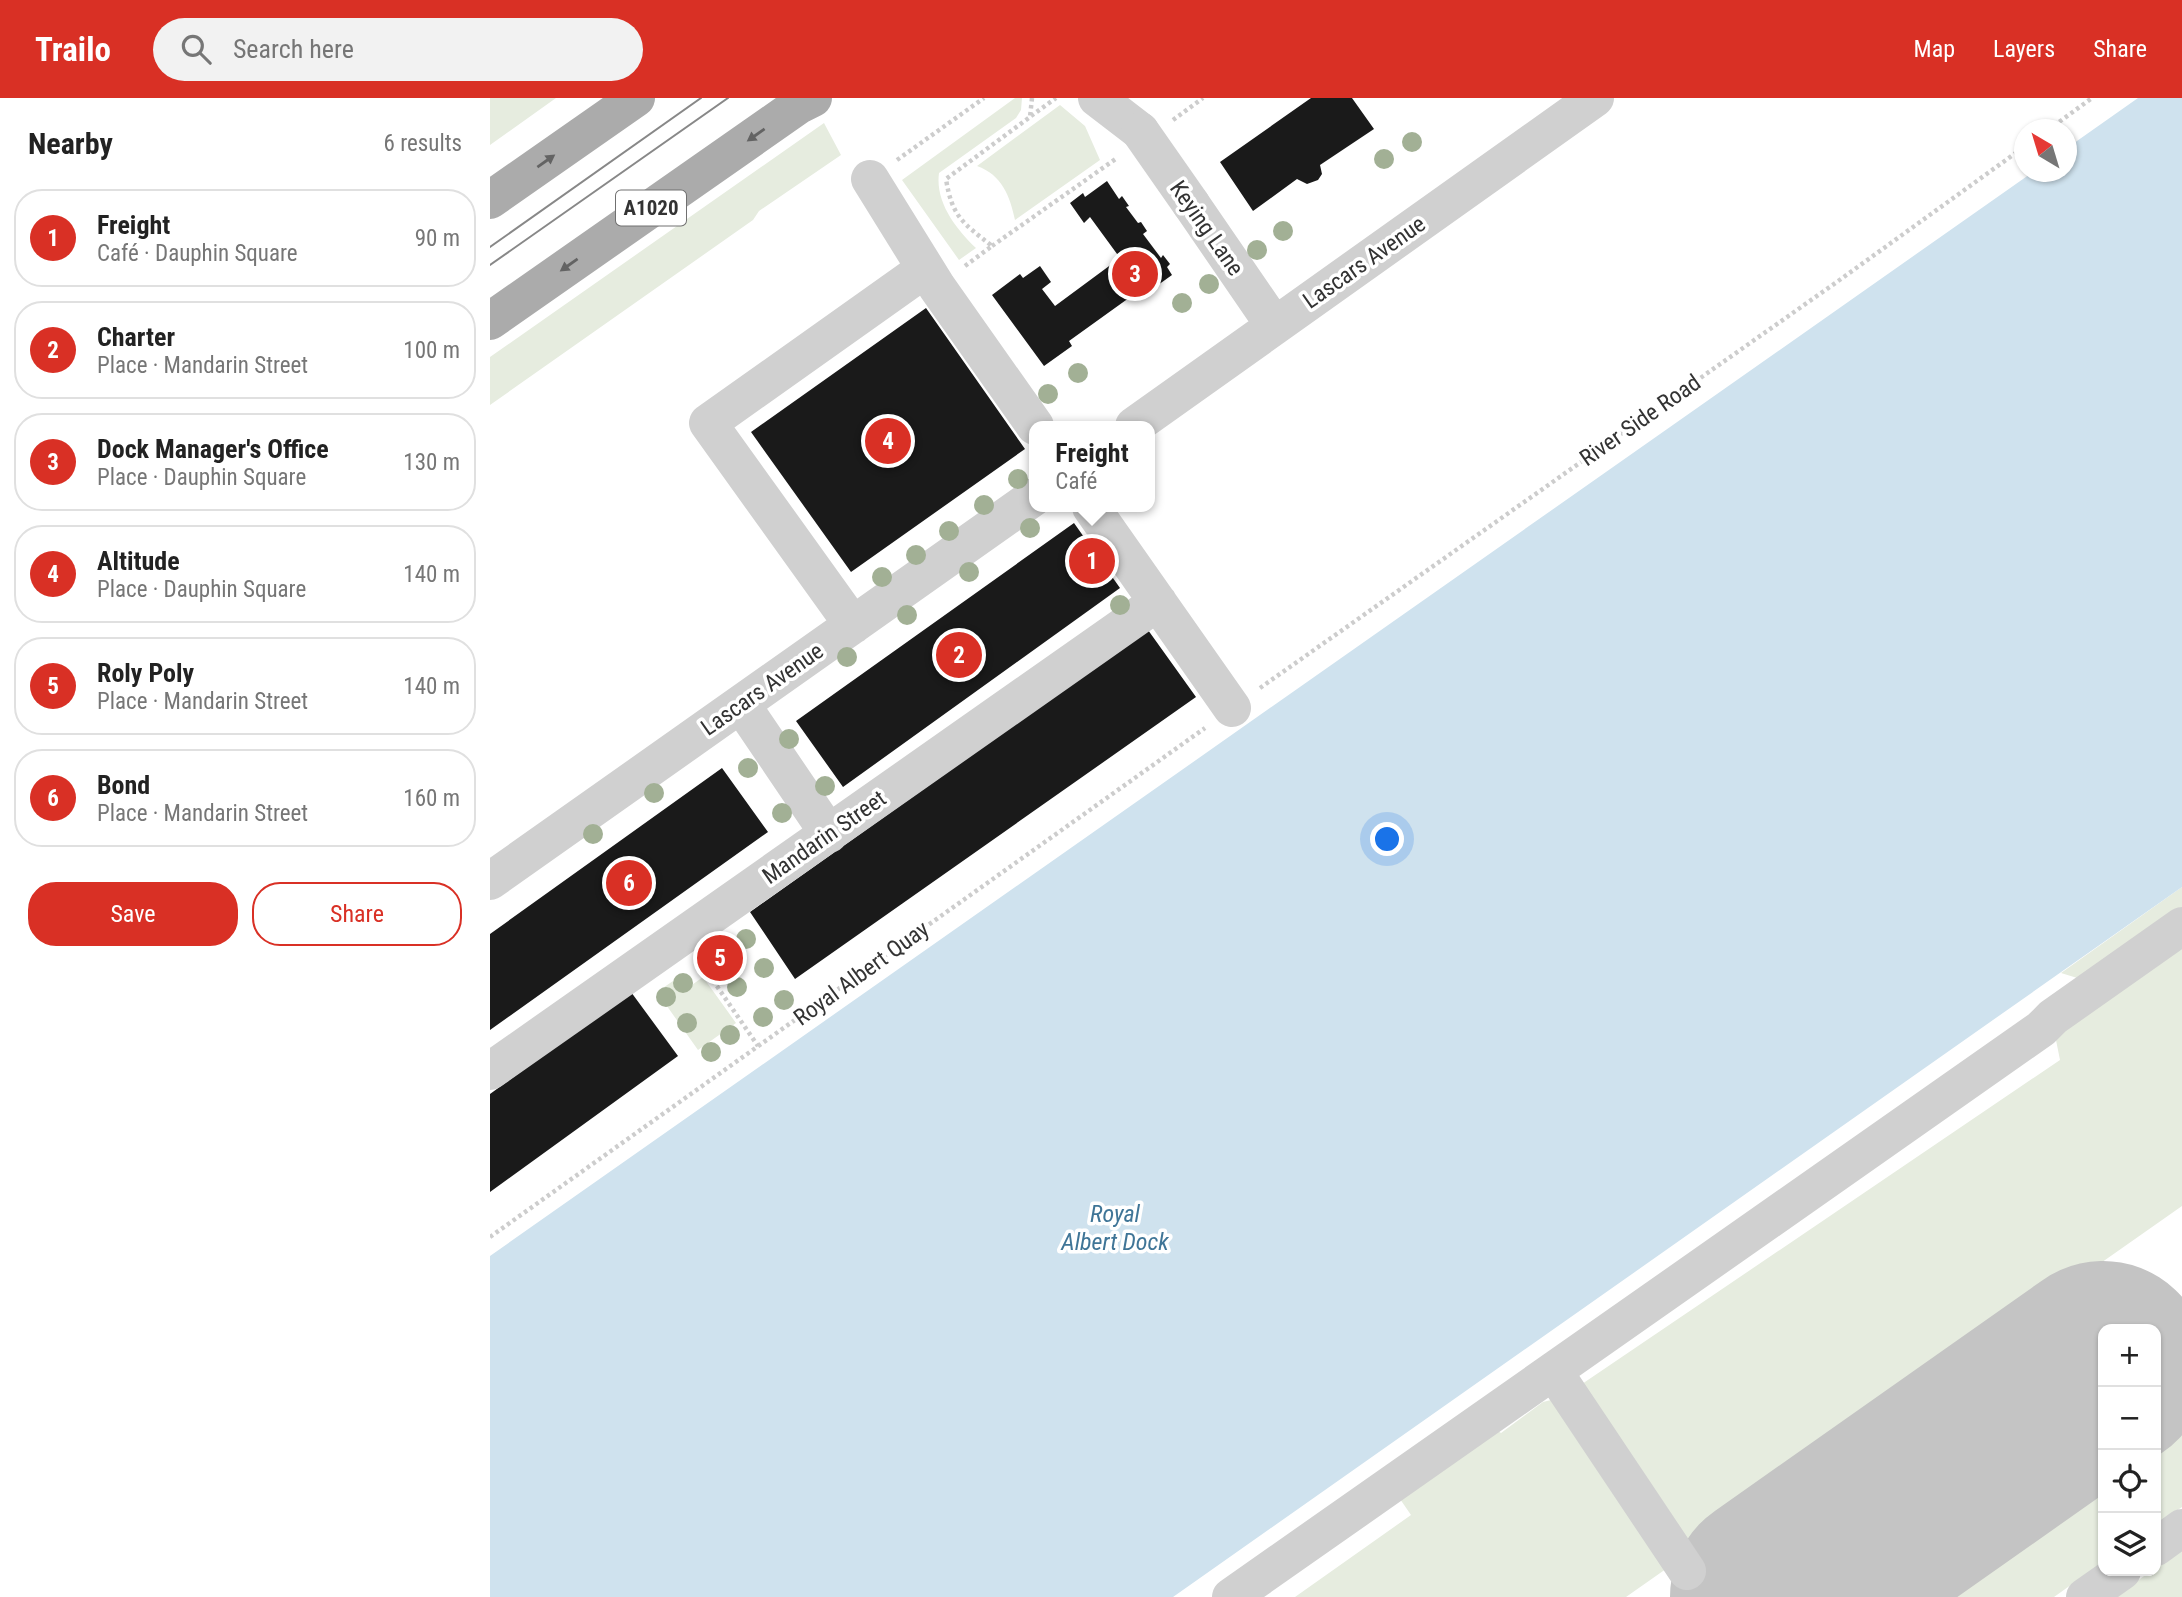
<!DOCTYPE html>
<html lang="en">
<head>
<meta charset="utf-8">
<style>
	:root { --surface:#fff; --page:#f2f2f2; --text:#222; --muted:#767676; --line:#e0e0e0; --accent:#d93025 }
	body { margin:0; font-family:"Roboto Condensed",sans-serif; background:var(--page); color:var(--text) }
	.controls { position:absolute; right:21px; bottom:21px; display:grid; overflow:hidden; border-radius:14px; box-shadow:0 2px 5px #0004 }
	.controls button { width:63px; height:63px; display:grid; place-items:center; padding:0; border:0; border-bottom:2px solid var(--line); background:var(--surface); color:var(--text); font:35px sans-serif }
	.compass { position:absolute; left:1524px; top:21px; width:63px; height:63px; border-radius:50%; background:var(--surface); box-shadow:0 2px 5px #0004; rotate:322deg }
	.you { position:absolute; left:898px; top:742px; width:24px; height:24px; margin:-18px; border:5px solid #fff; border-radius:50%; background:#1a73e8; box-shadow:0 0 0 10px #1a73e833 }
	.badge { display:grid; place-items:center; width:46px; height:46px; border-radius:50%; background:var(--accent); color:#fff; font-size:23px; font-weight:700 }
	.pin { position:absolute; translate:-50% -50%; border:4px solid #fff; box-shadow:0 2px 7px #0006 }
	.popup { position:absolute; left:539px; top:323px; width:126px; height:91px; box-sizing:border-box; display:grid; place-content:center; border-radius:14px; background:var(--surface); filter:drop-shadow(0 2px 5px #0005); font-size:23px; white-space:nowrap; color:var(--muted) }
	.popup b { font-size:26px; color:var(--text) }
	.popup::after { content:''; position:absolute; left:50%; top:100%; margin-left:-14px; border:14px solid transparent; border-top-color:var(--surface) }
	.list { margin:0; padding:0; list-style:none }
	h2 { display:flex; justify-content:space-between; align-items:center; height:91px; margin:0; padding:0 28px; font-size:30px }
	h2 small { font-size:23px; font-weight:400; color:var(--muted) }
	.list li { display:grid; grid-template-columns:46px 1fr auto; gap:21px; align-items:center; box-sizing:border-box; height:98px; margin:0 14px 14px; padding:0 14px; border:2px solid var(--line); border-radius:28px }
	.list b { display:block; font-size:26px; white-space:nowrap }
	.list p { margin:0; font-size:23px; white-space:nowrap; color:var(--muted) }
	.list em { font-size:23px; font-style:normal; color:var(--muted) }
	.actions { display:flex; gap:14px; padding:21px 28px }
	.actions a { flex:1; padding:16px 0; border:2px solid var(--accent); border-radius:28px; text-align:center; font-size:24px; color:var(--accent) }
	.actions .main { background:var(--accent); color:#fff }
	.icon { flex:none; width:38px; height:38px; fill:none; stroke:currentColor; stroke-width:2; stroke-linecap:round; stroke-linejoin:round }
	.map { position:relative; flex:none; width:1692px; height:1499px; overflow:hidden }
	header { display:flex; align-items:center; gap:42px; box-sizing:border-box; height:98px; padding:0 35px; background:var(--accent); color:#fff }
	header strong { font-size:33px }
	nav { display:flex; gap:38px; margin-inline-start:auto; font-size:24px }
	.search { width:490px; height:63px; background:var(--page); display:flex; align-items:center; gap:18px; box-sizing:border-box; padding:0 24px; border-radius:38px; color:var(--muted); font-size:26px }
	main { display:flex }
	aside { flex:1; background:var(--surface) }
	.map>svg:first-child { display:block }
	.green { fill:#e6ecdf }
	.water { fill:#cfe2ee }
	.lines { fill:none; stroke-linecap:round; stroke-linejoin:round }
	.taxiway { stroke:#c4c4c4; stroke-width:84 }
	.runway { stroke:#c4c4c4; stroke-width:210 }
	.building { fill:#1a1a1a }
	.path { stroke:#cdcdcd; stroke-width:4.5; stroke-dasharray:3.5 3.5; stroke-linecap:butt }
	.minor { stroke:#d0d0d0; stroke-width:38 }
	.major { stroke:#ababab; stroke-width:38 }
	.tram { stroke:#888; stroke-width:2 }
	.minor-bridge { stroke:#d0d0d0; stroke-width:38 }
	.tree { fill:#a2b095 }
	.oneway { fill:#636363 }
	.labels { text-anchor:middle; stroke-width:7; stroke-linejoin:round; paint-order:stroke }
	.shield { fill:#fff; stroke:#707070; stroke-width:2 }
	.shield-label { font-size:21px; font-weight:bold; fill:#333 }
	.street-label { font-size:23px; fill:#333; stroke:#fff }
	.water-label { font-size:24px; font-style:italic; fill:#3f7597; stroke:#fff }
</style>
</head>
<body>
<header>
<strong>Trailo</strong>
<div class="search"><svg class="icon" aria-label="search" viewBox="0 0 24 24"><circle cx="10" cy="10" r="6"/><path d="M15 15l6 6"/></svg>Search here</div>
<nav><a>Map</a><a>Layers</a><a>Share</a></nav>
</header>
<main>
<aside>
<h2>Nearby<small>6 results</small></h2>
<ul class="list">
<li><span class="badge">1</span><div><b>Freight</b><p>Café · Dauphin Square</p></div><em>90 m</em></li>
<li><span class="badge">2</span><div><b>Charter</b><p>Place · Mandarin Street</p></div><em>100 m</em></li>
<li><span class="badge">3</span><div><b>Dock Manager's Office</b><p>Place · Dauphin Square</p></div><em>130 m</em></li>
<li><span class="badge">4</span><div><b>Altitude</b><p>Place · Dauphin Square</p></div><em>140 m</em></li>
<li><span class="badge">5</span><div><b>Roly Poly</b><p>Place · Mandarin Street</p></div><em>140 m</em></li>
<li><span class="badge">6</span><div><b>Bond</b><p>Place · Mandarin Street</p></div><em>160 m</em></li>
</ul>
<div class="actions"><a class="main">Save</a><a>Share</a></div>
</aside>
<div class="map">
<svg width="1692" height="1499" viewBox="0 0 1692 1499">
	<rect width="100%" height="100%" fill="#fff"/>
	<path class="green" d="M0,0H66L0,47Z
		M525,0H532L531,12L526,20L449,75C445,104 466,131 486,150L469,162L412,82Z
		M570,7L595,28L610,62L525,122C520,98 512,77 487,68Z
		M334,25L351,57L269,113L263,122L0,307V259Z
		M1692,789V816L1597,883L1571,875Z
		M1692,842V1108L1195,1457L1092,1286L1570,962L1566,942L1568,933Z
		M213,879L246,925L208,952L167,894L183,883L192,894Z
		M1061,1302L1183,1466L1136,1499H805L921,1417L910,1401L1002,1329L1011,1335L1053,1304Z
		M1692,1312V1409L1666,1427V1330Z
		M1613,1367V1464L1564,1499H1425Z
		M1692,1451V1499H1625L1661,1473H1666V1470Z"/>
	<path class="water" d="M1648,0H1692V789L683,1499H0V1158L1543,74H1576L1577,50Z"/>
	<g class="lines">
		<path class="taxiway" d="M1323,1499L1345,1465L1372,1438"/>
		<path class="runway" d="M1285,1499L1613,1268"/>
	</g>
	<path class="building" d="M821,0H862L884,31L830,67L832,76L828,82L817,86L807,81L763,113L730,64Z
		M617,83L629,101L632,98L639,108L636,109L648,125L651,124L657,133L653,136L671,160L673,157L680,166L677,169L682,177L654,197L650,192L579,243L582,248L554,268L502,197L530,176L533,180L550,168L561,184L552,191L565,208L630,160L600,119L594,125L580,105L593,95L595,99Z
		M436,210L535,351L361,474L261,334Z
		M584,425L630,490L353,689L306,623Z
		M658,532L706,599L305,881L260,814Z
		M232,670L278,734L0,932V836Z
		M141,894L188,958L0,1094V996Z"/>
	<g class="lines">
		<path class="path" d="M541,18L566,0
			M683,22L713,0
			M1558,32L1602,0
			M407,62L494,0
			M502,148L627,60
			M475,168L502,148C473,125 462,119 456,81L540,19L542,0
			M770,590L1351,181L1534,49
			M211,865L268,948
			M0,1139L715,630"/>
		<path class="minor" d="M607,0L650,33
			M380,81L447,189L545,328
			M701,106L784,227
			M644,328L1105,0
			M601,409L742,610
			M363,527L218,325L435,171
			M251,606L339,736
			M0,783L544,399
			M0,973L668,504
			M1064,1274L1197,1473
			M1666,1449L1692,1430
			M741,1499L1551,931L1563,919L1692,828
			M1595,1499L1632,1473"/>
		<path class="major" d="M0,102L146,0
			M0,223L309,7L323,0"/>
		<path class="tram" d="M0,149L211,0
			M0,167L238,0"/>
		<path class="minor-bridge" d="M650,33L701,106"/>
	</g>
	<g class="tree">
		<circle cx="922" cy="44" r="10"/>
		<circle cx="894" cy="61" r="10"/>
		<circle cx="793" cy="133" r="10"/>
		<circle cx="767" cy="152" r="10"/>
		<circle cx="719" cy="186" r="10"/>
		<circle cx="692" cy="205" r="10"/>
		<circle cx="588" cy="275" r="10"/>
		<circle cx="558" cy="296" r="10"/>
		<circle cx="528" cy="381" r="10"/>
		<circle cx="494" cy="407" r="10"/>
		<circle cx="540" cy="430" r="10"/>
		<circle cx="459" cy="433" r="10"/>
		<circle cx="426" cy="457" r="10"/>
		<circle cx="479" cy="474" r="10"/>
		<circle cx="392" cy="479" r="10"/>
		<circle cx="630" cy="507" r="10"/>
		<circle cx="417" cy="517" r="10"/>
		<circle cx="357" cy="559" r="10"/>
		<circle cx="299" cy="641" r="10"/>
		<circle cx="258" cy="670" r="10"/>
		<circle cx="335" cy="688" r="10"/>
		<circle cx="164" cy="695" r="10"/>
		<circle cx="292" cy="715" r="10"/>
		<circle cx="103" cy="736" r="10"/>
		<circle cx="256" cy="841" r="10"/>
		<circle cx="274" cy="870" r="10"/>
		<circle cx="193" cy="885" r="10"/>
		<circle cx="247" cy="889" r="10"/>
		<circle cx="176" cy="899" r="10"/>
		<circle cx="294" cy="902" r="10"/>
		<circle cx="273" cy="919" r="10"/>
		<circle cx="197" cy="925" r="10"/>
		<circle cx="240" cy="937" r="10"/>
		<circle cx="221" cy="954" r="10"/>
	</g>
	<defs><path id="oneway-solid" d="M-6-.8H1V-3.2L6.5 0L1 3.2V.8H-6Z" transform="scale(1.75)"/></defs>
	<g class="oneway">
		<use href="#oneway-solid" transform="translate(266 37) rotate(145)"/>
		<use href="#oneway-solid" transform="translate(56 63) rotate(-35)"/>
		<use href="#oneway-solid" transform="translate(79 167) rotate(145)"/>
	</g>
	<g class="labels">
		<rect class="shield" x="126" y="92.5" width="70" height="35" rx="5"/>
		<g class="shield-label">
			<text x="161" y="117">A1020</text>
		</g>
		<g class="street-label">
			<text transform="translate(717 130) rotate(55)" y="8">Keying Lane</text>
			<text transform="translate(874 164) rotate(-35)" y="8">Lascars Avenue</text>
			<text transform="translate(1150 322) rotate(-35)" y="8">River Side Road</text>
			<text transform="translate(272 591) rotate(-35)" y="8">Lascars Avenue</text>
			<text transform="translate(334 739) rotate(-35)" y="8">Mandarin Street</text>
			<text transform="translate(371 875) rotate(-36)" y="8">Royal Albert Quay</text>
		</g>
		<g class="water-label">
			<text x="625" y="1124">Royal<tspan x="625" dy="28">Albert Dock</tspan></text>
		</g>
	</g>
</svg>
<div class="controls">
<button>+</button>
<button>−</button>
<button><svg class="icon" aria-label="locate" viewBox="0 0 24 24"><circle cx="12" cy="12" r="6"/><path d="M12 2v4M12 18v4M2 12h4M18 12h4"/></svg></button>
<button><svg class="icon" aria-label="layers" viewBox="0 0 24 24"><path d="M12 4l9 5-9 5-9-5zM3 14l9 5 9-5"/></svg></button>
</div>
<svg class="compass" viewBox="-18 -18 36 36"><path d="M0-13l5 13h-10z" fill="#e53935"/><path d="M0 13l5-13h-10z" fill="#767676"/></svg>
<div class="you"></div>
<div class="pin badge" style="left:602px;top:463px">1</div>
<div class="popup"><b>Freight</b>Café</div>
<div class="pin badge" style="left:469px;top:557px">2</div>
<div class="pin badge" style="left:645px;top:176px">3</div>
<div class="pin badge" style="left:398px;top:343px">4</div>
<div class="pin badge" style="left:230px;top:860px">5</div>
<div class="pin badge" style="left:139px;top:785px">6</div>
</div>
</main>
</body>
</html>
